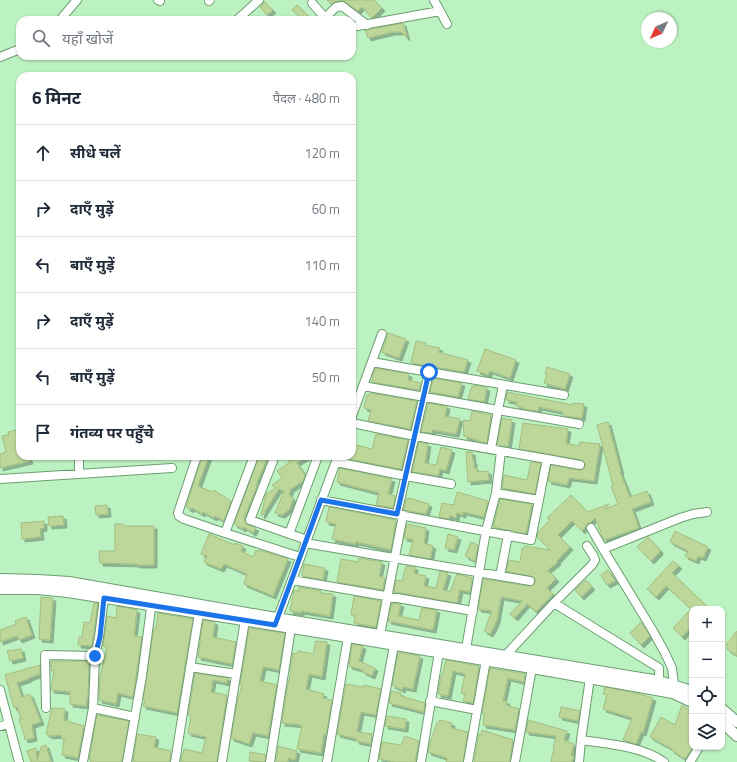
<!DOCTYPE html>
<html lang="hi">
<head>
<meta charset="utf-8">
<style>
	:root { --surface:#fff; --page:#f2f2f3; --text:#1f2937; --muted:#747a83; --line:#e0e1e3 }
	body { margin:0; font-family:"Titillium Web","Noto Sans Devanagari",sans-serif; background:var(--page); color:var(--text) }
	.controls { position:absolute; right:12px; bottom:12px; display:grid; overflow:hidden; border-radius:8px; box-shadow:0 1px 3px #0004 }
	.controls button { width:36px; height:36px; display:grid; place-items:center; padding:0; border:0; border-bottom:1px solid var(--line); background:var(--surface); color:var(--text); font:20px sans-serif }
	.compass { position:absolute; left:641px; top:12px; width:36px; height:36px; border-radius:50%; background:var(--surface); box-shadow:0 1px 3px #0004; rotate:226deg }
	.stop { position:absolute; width:12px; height:12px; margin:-9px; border:3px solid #1a73e8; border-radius:50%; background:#fff }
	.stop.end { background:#1a73e8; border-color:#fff; box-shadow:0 1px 4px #0008 }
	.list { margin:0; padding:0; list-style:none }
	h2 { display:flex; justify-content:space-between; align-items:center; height:52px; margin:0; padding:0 16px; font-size:17px }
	h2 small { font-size:13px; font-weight:400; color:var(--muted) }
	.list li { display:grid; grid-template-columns:26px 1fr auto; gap:12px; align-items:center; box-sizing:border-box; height:56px; padding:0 16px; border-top:1px solid var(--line) }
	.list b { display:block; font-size:15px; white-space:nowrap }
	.list em { font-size:13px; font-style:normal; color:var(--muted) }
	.icon { flex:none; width:22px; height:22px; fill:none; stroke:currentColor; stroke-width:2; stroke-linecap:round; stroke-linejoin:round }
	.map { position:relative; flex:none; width:737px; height:762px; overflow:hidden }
	.search { position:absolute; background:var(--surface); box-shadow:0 1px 3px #0004; left:16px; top:16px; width:340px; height:44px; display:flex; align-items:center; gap:10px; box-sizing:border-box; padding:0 14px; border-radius:12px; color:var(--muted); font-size:15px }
	.panel { position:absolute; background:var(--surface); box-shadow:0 1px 3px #0004; left:16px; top:72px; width:340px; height:388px; border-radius:12px }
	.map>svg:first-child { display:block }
	.building { fill:#bdd79a; stroke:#a4bd81; filter:url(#shadow) }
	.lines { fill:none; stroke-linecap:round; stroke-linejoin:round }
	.minor-casing { stroke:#6c9e71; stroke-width:10 }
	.major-casing { stroke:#6c9e71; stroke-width:12 }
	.minor { stroke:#fff; stroke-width:8 }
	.major { stroke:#fff; stroke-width:10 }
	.route { stroke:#1a73e8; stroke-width:5 }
</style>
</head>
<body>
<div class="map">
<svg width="737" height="762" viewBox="0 0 737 762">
	<defs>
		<filter id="shadow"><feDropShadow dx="3" dy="3" stdDeviation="0" flood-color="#0004"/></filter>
	</defs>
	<rect width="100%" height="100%" fill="#bcf2c1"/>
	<path class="building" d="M327,0H374L382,8L372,18L362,7L358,11L344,1L335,2L331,4Z
		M264,1L273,10L267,15L260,7L263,4Z
		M297,5L313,20H302L292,10Z
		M403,23L407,38L401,32H392L368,38L365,30Z
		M388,333L406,339L399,358L382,352Z
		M416,341L426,343L425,345L440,348L438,352L468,360L464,372L417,364L411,362Z
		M485,349L516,360L510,378L490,371L488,375L477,371Z
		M547,367L570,374L565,389L544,383L547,374H545Z
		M375,368L409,374L408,380L421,383L419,390L372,382L373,374Z
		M433,378L462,383L458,397L430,392Z
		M475,385L487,388L484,402L468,399L472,386L475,387Z
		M507,392L573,405V403L584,404L582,418L563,416V412L539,407L538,411L523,409V408L516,406L517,402L506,400Z
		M370,393L417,401L410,429L368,421L371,410L364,408L367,395L369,396Z
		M428,403L447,406L445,416L460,419L456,434L433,430L432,433L421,432Z
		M472,411L491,415L487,443L477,441V440L464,436L463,420L470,421Z
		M502,418L512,420L508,447L497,445Z
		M608,422L621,472H620L630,497L647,491L651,502L632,509L639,528L604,540L595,518L590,523H588L582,531L572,521L558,535L570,547L557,561L558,562L547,571L550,572L556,579L547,588L553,594L536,612L527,604L515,618L510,614L522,601L501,597L497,620L493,629L490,634L484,631L487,626H486L492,611L478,609L483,579L529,586L534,585L535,582V579L533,577L506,571L509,560L520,562L522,549L525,546L550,550L537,537L538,532L550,520L547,518L571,495L588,512L609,504L605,509L618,504L611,486L613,485L597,425Z
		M523,423L568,429L566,443L579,446L580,442L600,444L594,481L569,478L567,485L548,481L551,465L579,470H582L584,468L585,466V463L581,460L519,449Z
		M20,429V456H28L30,461L0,468V454L6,452L2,436L9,435L8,432Z
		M376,434L408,440L401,469L347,459L348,456H352V444L372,449Z
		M419,442L428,444L425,463L436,465L441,447L452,450L446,471L440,469L438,476L412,472Z
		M466,452H472L473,461H474V468H477V472L488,471L489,480L468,482Z
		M202,456H209L198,486L212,492L214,490L231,501L224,521L215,516L214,518L203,512L202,514L192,508L191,510L186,507Z
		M259,456H267L266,459H267L256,485L258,484L244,518L246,524L256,528L253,533L244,527L243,529L234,524Z
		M285,456H308L297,463L305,475L303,481L291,489L289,494L293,499L290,509L282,515L275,513L284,491L279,489L262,516L261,515L266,494L276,488L272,485L282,478L277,471L290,462Z
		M531,462L541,463L535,494L502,488L504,475L527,480Z
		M340,468L392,479L388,494L395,496L393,508L376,505L379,493L337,482Z
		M457,492L488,501L484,517L463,512V515L457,513L456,518L450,516L449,519L439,517L442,503L454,505Z
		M409,498L429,504L426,514L404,510L406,499H408Z
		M500,499L532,504L526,534L493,527Z
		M107,505L108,514L96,515L95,506Z
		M329,507L396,520L391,550L356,542L355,544L332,539L336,524L326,522Z
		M63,516L64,525L49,526L48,517Z
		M44,521V528L40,529L41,537L22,539L21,523Z
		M115,524H123V526H154V565H137V564L100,563L99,551H115Z
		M407,524L426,528L424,543L433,546L430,559L409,555L413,540L404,538Z
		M675,531L708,547L703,558L698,556L696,561L685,556L688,551L670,542Z
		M209,534L235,545V543L243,546L241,551L253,557L256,550L258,552L259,550L288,559L273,596L244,584L247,574L224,564L221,569L204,562L207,556L201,554Z
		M448,534L458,537L454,550L445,548Z
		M648,537L660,550V552L651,561L637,547Z
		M471,542L478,545L475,561L465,556Z
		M359,558L382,562L379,576L385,578L383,590L337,582L341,559L358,562Z
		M673,561L679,566L672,573L710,609H692V626L682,637L673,628L691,609L666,586L656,597L647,589Z
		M304,564L325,568L323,580L302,576Z
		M406,566L415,567L414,573L426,576L424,586L436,588L440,571L448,573L443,590L450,592L457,574L472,578L470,592L460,590L457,603L394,592L396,580L402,581Z
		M608,570L615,581L607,585L601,575Z
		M586,580L592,587L581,597L575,590Z
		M299,587L321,591L320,593L333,594L330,616L301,611V613L290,611L294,590L299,591Z
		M354,596L381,601L376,627L354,623L355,615H351Z
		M41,597L53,598L50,640L39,639Z
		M94,603H98L92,646L78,645L79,637H82L84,622L90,623Z
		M392,603L401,604L398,616L419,620L422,608L437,610L433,630L388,621Z
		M117,606L137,610L134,636L142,637L133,697L118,693L116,704L99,700L100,677L107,647L103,646L107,616L116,618Z
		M158,613L193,619L177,713L143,706L145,700H143L154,628H156Z
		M26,617L32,635L19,640L17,636L0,642V630L16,624L15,621Z
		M203,620L215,622L213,637L236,642L232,664L198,657Z
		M641,622L650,636L641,645L630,633Z
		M249,628L285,633L279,670L263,667L260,681L277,685L268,736L253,733L249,744L231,738L238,698L242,686L240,685Z
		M737,631V656L727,649L728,647L726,645Z
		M316,641L327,642L322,677L309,674L306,689L324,694L323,698L332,700L327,731L326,735L324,734L321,753L297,749L302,725L282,723L287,688L291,672H290L293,653L297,654L298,651L313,654Z
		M352,644L363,646L359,661L375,668L372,676L363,672V670L349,666Z
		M21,649L23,658L10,661L7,651Z
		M398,652L420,656L413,689L403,687L402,690L392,685Z
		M446,660L479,666L473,703L463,701L465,694L461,693L465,674L453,671L448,696L438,694L441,676H442Z
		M52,661H89L88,698H87L86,706L70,704V692L51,690L54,670L51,671V662H52Z
		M40,665V674L29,678V679L17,683L22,697L30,694L41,722L32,725L34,738L25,740L24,734L19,719H21L17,707L14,708L5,675Z
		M490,668L525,674L524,682L508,678L503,701H507L506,705L519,709L515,730L483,725L484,713H482Z
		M195,673L228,678L227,683L213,680L211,692L227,695L217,762H181L182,754H183L184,749L202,753L206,737L188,733L191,716L188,715Z
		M346,684L363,687L364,685L381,689L376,715L361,712L357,732L372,734L371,744L356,741L357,739L337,734Z
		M605,687L640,694L653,698L643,733L641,732L636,744L623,740L632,718L603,709L607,695L603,694Z
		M391,691L401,693V696L425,703L424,712L389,703Z
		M682,705L692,712L693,747L685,759L671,750L672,749L650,737L661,717L675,725Z
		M561,707L580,711L578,721L559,717Z
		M52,708L65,709L64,720L84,726L78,758L62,755L64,740H65L62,739L61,735L51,736L46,734Z
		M97,715L129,721L122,762H90L91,760L89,759Z
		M387,716L406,719L405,729L385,726Z
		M440,720L452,723L451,728L468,732L463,762H446L447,758L428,752L430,743L437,723H439Z
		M528,720L567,731L564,740L574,744L571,755L574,756L572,762H551L552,760H551L554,749H553L556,736L526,732Z
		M482,730L513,740L510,762H474L479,734L481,735Z
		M137,734L156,737L154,747L171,751L170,762H133Z
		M405,736L419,741L415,762H394L379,759L382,742L401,745Z
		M46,745L51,762H31L27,751L36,748L37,761L41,747Z
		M278,746L297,751L295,760L288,758V762H276Z
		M250,752L266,755L265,762L249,761Z"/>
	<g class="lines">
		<defs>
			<path id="minor" d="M158,0L160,1
				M434,0L447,24
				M209,1L210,0
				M312,3L327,20
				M325,18L336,7L342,6L367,25
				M238,19L259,0
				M60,20L77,0
				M352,27L440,11
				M0,57L20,49
				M372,362L429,372L397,514
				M429,372L564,395
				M503,385L498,410L579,424
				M363,386L498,410L491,449
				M352,416L382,334
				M352,423L415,436L547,459
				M197,456L178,513L179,516L184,519L225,533
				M254,456L225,533L300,557
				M273,461L250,520L307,540
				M336,462L406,476L451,484
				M79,474V456
				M0,479L172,468
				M496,493L539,500
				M321,500L531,540L547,459L580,465
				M591,528L603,549
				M289,534L318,456
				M305,543L530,581
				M500,576L508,535
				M292,580L473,611
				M554,603L592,565L595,560L593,555L587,546
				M276,623L338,456
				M380,635L403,515
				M466,649L486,531L496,493L501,451
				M505,656L554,603L659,668V681
				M190,667L236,674
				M674,685L672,668L665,653L653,631L603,549L680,518L693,514L707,512
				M0,690L19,762
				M430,701L477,710
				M46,708L45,655L95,656
				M93,708L135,717
				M0,726L9,724
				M581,740C608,744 642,746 664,762
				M83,762L93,708L95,656L99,637L104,598
				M127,762L142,676L152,601
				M175,762L199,613
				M222,762L245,620
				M270,762L291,628
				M327,762L348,637
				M373,762L394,645
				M421,762L439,652
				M468,762L486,660
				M515,762L532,668
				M579,762L581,740L590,678
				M690,762L699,747"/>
			<path id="major" d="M0,579L38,580L69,582L282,619L659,681L692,691
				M0,589H38L68,592L348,637L555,672L673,693L692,702
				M722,709L737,722
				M722,722L737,736"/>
		</defs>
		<use href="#minor" class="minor-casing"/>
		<use href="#major" class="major-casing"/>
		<use href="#minor" class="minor"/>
		<use href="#major" class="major"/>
	</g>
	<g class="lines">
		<path class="route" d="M95,656L100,637L104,598L275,625L321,500L397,514L429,372"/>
	</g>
</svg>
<div class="controls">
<button>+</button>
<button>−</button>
<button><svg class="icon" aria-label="locate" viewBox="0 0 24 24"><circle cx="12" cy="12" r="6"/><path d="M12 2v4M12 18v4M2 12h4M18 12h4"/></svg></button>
<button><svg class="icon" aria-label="layers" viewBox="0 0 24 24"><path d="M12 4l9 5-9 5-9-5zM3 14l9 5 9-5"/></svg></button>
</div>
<svg class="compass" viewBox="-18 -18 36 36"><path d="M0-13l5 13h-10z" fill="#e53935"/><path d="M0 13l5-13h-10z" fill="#747a83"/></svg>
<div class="stop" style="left:429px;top:372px"></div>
<div class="stop end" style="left:95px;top:656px"></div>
<div class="search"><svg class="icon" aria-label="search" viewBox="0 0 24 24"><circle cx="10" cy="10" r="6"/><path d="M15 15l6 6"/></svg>यहाँ खोजें</div>
<section class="panel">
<h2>6 मिनट<small>पैदल · 480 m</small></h2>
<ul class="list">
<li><svg class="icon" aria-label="ahead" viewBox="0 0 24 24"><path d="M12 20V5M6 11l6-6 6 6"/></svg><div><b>सीधे चलें</b></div><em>120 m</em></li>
<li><svg class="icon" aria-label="right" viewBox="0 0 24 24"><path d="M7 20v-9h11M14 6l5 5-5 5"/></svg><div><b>दाएँ मुड़ें</b></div><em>60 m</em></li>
<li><svg class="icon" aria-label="left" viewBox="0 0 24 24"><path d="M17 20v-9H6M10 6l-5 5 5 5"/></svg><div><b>बाएँ मुड़ें</b></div><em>110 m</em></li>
<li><svg class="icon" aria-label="right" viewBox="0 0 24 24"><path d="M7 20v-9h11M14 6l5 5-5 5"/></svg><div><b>दाएँ मुड़ें</b></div><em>140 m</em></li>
<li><svg class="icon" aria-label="left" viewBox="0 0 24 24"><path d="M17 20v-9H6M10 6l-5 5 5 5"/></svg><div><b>बाएँ मुड़ें</b></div><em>50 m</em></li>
<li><svg class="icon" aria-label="arrive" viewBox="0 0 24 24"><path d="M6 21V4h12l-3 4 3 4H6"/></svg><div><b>गंतव्य पर पहुँचे</b></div></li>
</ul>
</section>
</div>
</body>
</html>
